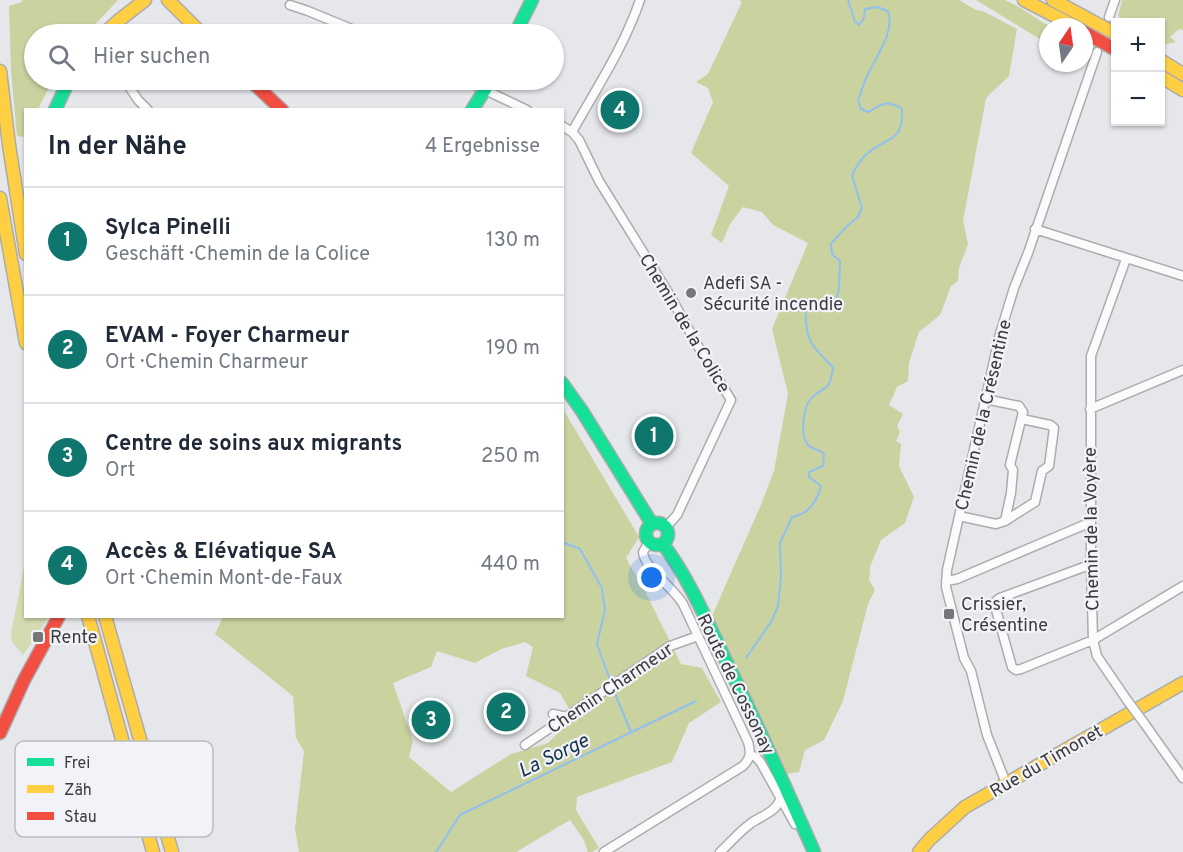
<!DOCTYPE html>
<html lang="de">
<head>
<meta charset="utf-8">
<style>
	:root { --surface:#fff; --page:#f2f2f3; --text:#1f2937; --muted:#747a83; --line:#e0e1e3; --accent:#0f766e }
	body { margin:0; font-family:Overpass,sans-serif; background:var(--page); color:var(--text) }
	.controls { position:absolute; right:18px; top:18px; display:grid; overflow:hidden; border-radius:0px; box-shadow:0 2px 4px #0004 }
	.controls button { width:54px; height:54px; display:grid; place-items:center; padding:0; border:0; border-bottom:2px solid var(--line); background:var(--surface); color:var(--text); font:30px sans-serif }
	.compass { position:absolute; left:1039px; top:18px; width:54px; height:54px; border-radius:50%; background:var(--surface); box-shadow:0 2px 4px #0004; rotate:13deg }
	.you { position:absolute; left:652px; top:578px; width:21px; height:21px; margin:-15px; border:4px solid #fff; border-radius:50%; background:#1a73e8; box-shadow:0 0 0 9px #1a73e833 }
	.badge { display:grid; place-items:center; width:39px; height:39px; border-radius:50%; background:var(--accent); color:#fff; font-size:20px; font-weight:700 }
	.pin { position:absolute; translate:-50% -50%; border:3px solid #fff; box-shadow:0 2px 6px #0006 }
	.list { margin:0; padding:0; list-style:none }
	h2 { display:flex; justify-content:space-between; align-items:center; height:78px; margin:0; padding:0 24px; font-size:26px }
	h2 small { font-size:20px; font-weight:400; color:var(--muted) }
	.list li { display:grid; grid-template-columns:39px 1fr auto; gap:18px; align-items:center; box-sizing:border-box; height:108px; padding:0 24px; border-top:2px solid var(--line) }
	.list b { display:block; font-size:22px; white-space:nowrap }
	.list p { margin:0; font-size:20px; white-space:nowrap; color:var(--muted) }
	.list em { font-size:20px; font-style:normal; color:var(--muted) }
	.icon { flex:none; width:33px; height:33px; fill:none; stroke:currentColor; stroke-width:2; stroke-linecap:round; stroke-linejoin:round }
	.map { position:relative; flex:none; width:1183px; height:852px; overflow:hidden }
	.search { position:absolute; background:var(--surface); box-shadow:0 2px 4px #0004; left:24px; top:24px; width:540px; height:66px; display:flex; align-items:center; gap:15px; box-sizing:border-box; padding:0 21px; border-radius:33px; color:var(--muted); font-size:22px }
	.panel { position:absolute; background:var(--surface); box-shadow:0 2px 4px #0004; left:24px; top:108px; width:540px; height:510px; border-radius:0px }
	.map>svg:first-child { display:block }
	.green { fill:#d4dbb1 }
	.forest { fill:#cad2a0; fill-rule:evenodd }
	.lines { fill:none; stroke-linecap:round; stroke-linejoin:round }
	.stream { stroke:#8fc0f0; stroke-width:2 }
	.street-casing { stroke:#acacaf; stroke-width:11 }
	.fast-casing { stroke:#acacaf; stroke-width:15 }
	.slow-casing { stroke:#acacaf; stroke-width:15 }
	.jam-casing { stroke:#acacaf; stroke-width:15 }
	.street { stroke:#fbfbfc; stroke-width:8 }
	.fast { stroke:#16e098; stroke-width:12 }
	.slow { stroke:#ffcf43; stroke-width:12 }
	.jam { stroke:#f24e42; stroke-width:12 }
	.street-bridge-casing { stroke:#acacaf; stroke-width:11; stroke-linecap:butt }
	.street-bridge { stroke:#fbfbfc; stroke-width:8 }
	.poi-dot { fill:#77777a; stroke:#f2f3f8; stroke-width:2 }
	.labels { text-anchor:middle; stroke-width:4.5; stroke-linejoin:round; paint-order:stroke }
	.poi-label { font-size:18px; fill:#3b3b3d; stroke:#f2f3f8; text-anchor:start }
	.street-label { font-size:18px; fill:#3b3b3d; stroke:#f2f3f8 }
	.water-label { font-size:20px; font-style:italic; fill:#14314c; stroke:#f2f3f8 }
	.key { fill:#f2f3f8; stroke:#bbbcc0; stroke-width:1.5 }
	.key-label { font-size:16px; fill:#3b3b3d }
</style>
</head>
<body>
<div class="map">
<svg width="1183" height="852" viewBox="0 0 1183 852">
	<rect width="100%" height="100%" fill="#e6e7ea"/>
	<path class="green" d="M25,561L26,616L49,617L23,655L12,642L11,634Z"/>
	<path class="forest" d="M22,0H118L86,34H34V80H53L38,109L26,110L25,137L17,136L11,71L9,6L22,2Z
		M739,0H959L976,10L983,11L1017,29L1009,76L986,98L963,221L968,244L959,268L958,281L951,286L940,315L919,332L909,363L908,381L897,387L889,405L903,414L897,426L900,432L896,441L901,444L899,466L914,497L905,523L881,540L870,567L869,580L875,590L868,604L843,701L824,740L805,750L799,772L786,774L712,616L760,507L774,471L788,394L772,329L808,243L773,225L762,212L743,207L730,224L722,243L711,235L729,186L691,153L713,102L708,88L696,82L708,74L742,2Z
		M976,0H1005L1019,7L1050,27H1048V44Z
		M1122,0H1183V30L1179,29L1170,37L1176,42L1161,45L1160,22H1128L1118,16Z
		M563,409L639,537L626,558L646,593L681,664L702,668L721,702L689,723L672,762L577,797L576,810L599,848L592,852H588L584,840L570,820L516,852H299L295,829L304,751L296,738L293,696L215,634L223,617L562,616ZM525,642L533,647L526,676L560,693L574,717L548,743L511,754L451,792L409,757L413,741L393,683L431,667L437,651L475,663L501,649Z"/>
	<g class="lines">
		<path class="stream" d="M562,542L580,549L602,588L605,610L597,644L611,683
			M746,658L771,622L778,606L781,577L780,543L792,517C809,514 817,502 821,486L809,477V472L823,466L824,454C819,449 813,450 808,445C800,436 803,409 810,400C815,393 823,391 828,385C832,379 832,374 833,367C812,347 804,339 806,309L836,302L839,288L840,261L832,254L831,244L846,227L858,217L862,208L852,175C857,166 861,158 869,152C891,136 903,141 902,109C888,100 882,103 869,112L861,109L858,101C861,92 864,82 868,74C877,55 895,32 888,11L877,7L865,9L864,18L859,25L855,22L848,0
			M613,689L631,732
			M436,852L460,815L696,701"/>
		<defs>
			<path id="street" d="M290,5L308,11L364,34
				M1109,17L1115,0
				M464,80L527,110
				M130,88L138,100L148,110
				M562,126L572,132L579,140L599,181L669,294L699,348L731,400L677,515L666,527
				M572,132C596,89 624,47 640,0
				M1035,229L1183,276
				M1126,259L1091,356V564L1093,640L1097,656L1127,700
				M985,399L1019,406L1023,412L1010,465L1013,470L1011,493L1005,521
				M1090,409L1183,370
				M959,516L996,524L1005,521L1035,502L1042,471L1049,466L1054,428L1050,425L1022,419
				M1091,567H1084L1000,598L996,601L995,606L1012,667L1016,670L1021,669L1093,640L1183,586
				M946,581L957,579L1091,522
				M553,714L567,717
				M1144,723L1183,778
				M525,745L670,646L698,636
				M750,755L756,757L761,763L795,824
				M1006,783L987,735L971,671L964,658L946,587L947,570L1000,334L1014,288L1028,253L1097,52
				M604,852L743,766C751,758 751,752 748,742L683,604C674,588 644,568 643,552L649,542
				M720,852C730,843 739,832 750,824C760,816 775,813 780,800"/>
			<path id="fast" d="M515,34L532,0
				M55,110L69,80
				M472,110L491,80
				M562,383L582,411L652,524
				M646 534a11 11 0 1 1 22 0a11 11 0 1 1-22 0Z
				M663,544C689,579 707,621 726,661C757,724 786,788 814,852"/>
			<path id="slow" d="M168,0L202,34
				M1024,0L1076,27
				M1053,0L1116,34
				M104,34L118,21L145,0
				M1160,60L1183,74
				M0,71L9,145L26,254
				M1160,76L1183,90
				M0,198L26,343
				M88,616L153,852
				M105,616L172,852
				M919,852L929,840L965,807L1183,683"/>
			<path id="jam" d="M1084,32L1116,50
				M250,80L282,110
				M0,733L24,680L59,616"/>
		</defs>
		<use href="#street" class="street-casing"/>
		<use href="#fast" class="fast-casing"/>
		<use href="#slow" class="slow-casing"/>
		<use href="#jam" class="jam-casing"/>
		<use href="#street" class="street"/>
		<use href="#fast" class="fast"/>
		<use href="#slow" class="slow"/>
		<use href="#jam" class="jam"/>
		<defs>
			<path id="street-bridge" d="M1127,700L1144,723"/>
		</defs>
		<use href="#street-bridge" class="street-bridge-casing"/>
		<use href="#street-bridge" class="street-bridge"/>
	</g>
	<g class="poi-dot">
		<circle cx="691" cy="293" r="6"/>
		<rect x="943" y="608" width="12" height="12" rx="3"/>
		<rect x="32" y="631" width="12" height="12" rx="3"/>
	</g>
	<g class="labels">
		<g class="poi-label">
			<text x="703" y="289">Adefi SA -<tspan x="703" dy="21">Sécurité incendie</tspan></text>
			<text x="961" y="610">Crissier,<tspan x="961" dy="21">Crésentine</tspan></text>
			<text x="50" y="643">Rente</text>
		</g>
		<g class="street-label">
			<text transform="translate(685 323) rotate(59)" y="6">Chemin de la Colice</text>
			<text transform="translate(983 415) rotate(-77)" y="6">Chemin de la Crésentine</text>
			<text transform="translate(1091 529) rotate(-91)" y="6">Chemin de la Voyère</text>
			<text transform="translate(736 684) rotate(64)" y="6">Route de Cossonay</text>
			<text transform="translate(610 688) rotate(-34)" y="6">Chemin Charmeur</text>
			<text transform="translate(1046 761) rotate(-30)" y="6">Rue du Timonet</text>
		</g>
		<g class="water-label">
			<text transform="translate(553 755) rotate(-26)" y="7">La Sorge</text>
		</g>
	</g>
	<rect x="15" y="741" width="198" height="96" rx="9" class="key"/>
	<rect x="27" y="758" width="27" height="8" fill="#16e098"/>
	<rect x="27" y="785" width="27" height="8" fill="#ffcf43"/>
	<rect x="27" y="812" width="27" height="8" fill="#f24e42"/>
	<g class="key-label">
		<text x="64" y="768">Frei</text>
		<text x="64" y="795">Zäh</text>
		<text x="64" y="822">Stau</text>
	</g>
</svg>
<div class="controls">
<button>+</button>
<button>−</button>
</div>
<svg class="compass" viewBox="-18 -18 36 36"><path d="M0-13l5 13h-10z" fill="#e53935"/><path d="M0 13l5-13h-10z" fill="#747a83"/></svg>
<div class="you"></div>
<div class="pin badge" style="left:654px;top:436px">1</div>
<div class="pin badge" style="left:506px;top:712px">2</div>
<div class="pin badge" style="left:431px;top:720px">3</div>
<div class="pin badge" style="left:620px;top:110px">4</div>
<div class="search"><svg class="icon" aria-label="search" viewBox="0 0 24 24"><circle cx="10" cy="10" r="6"/><path d="M15 15l6 6"/></svg>Hier suchen</div>
<section class="panel">
<h2>In der Nähe<small>4 Ergebnisse</small></h2>
<ul class="list">
<li><span class="badge">1</span><div><b>Sylca Pinelli</b><p>Geschäft · Chemin de la Colice</p></div><em>130 m</em></li>
<li><span class="badge">2</span><div><b>EVAM - Foyer Charmeur</b><p>Ort · Chemin Charmeur</p></div><em>190 m</em></li>
<li><span class="badge">3</span><div><b>Centre de soins aux migrants</b><p>Ort</p></div><em>250 m</em></li>
<li><span class="badge">4</span><div><b>Accès &amp; Elévatique SA</b><p>Ort · Chemin Mont-de-Faux</p></div><em>440 m</em></li>
</ul>
</section>
</div>
</body>
</html>
